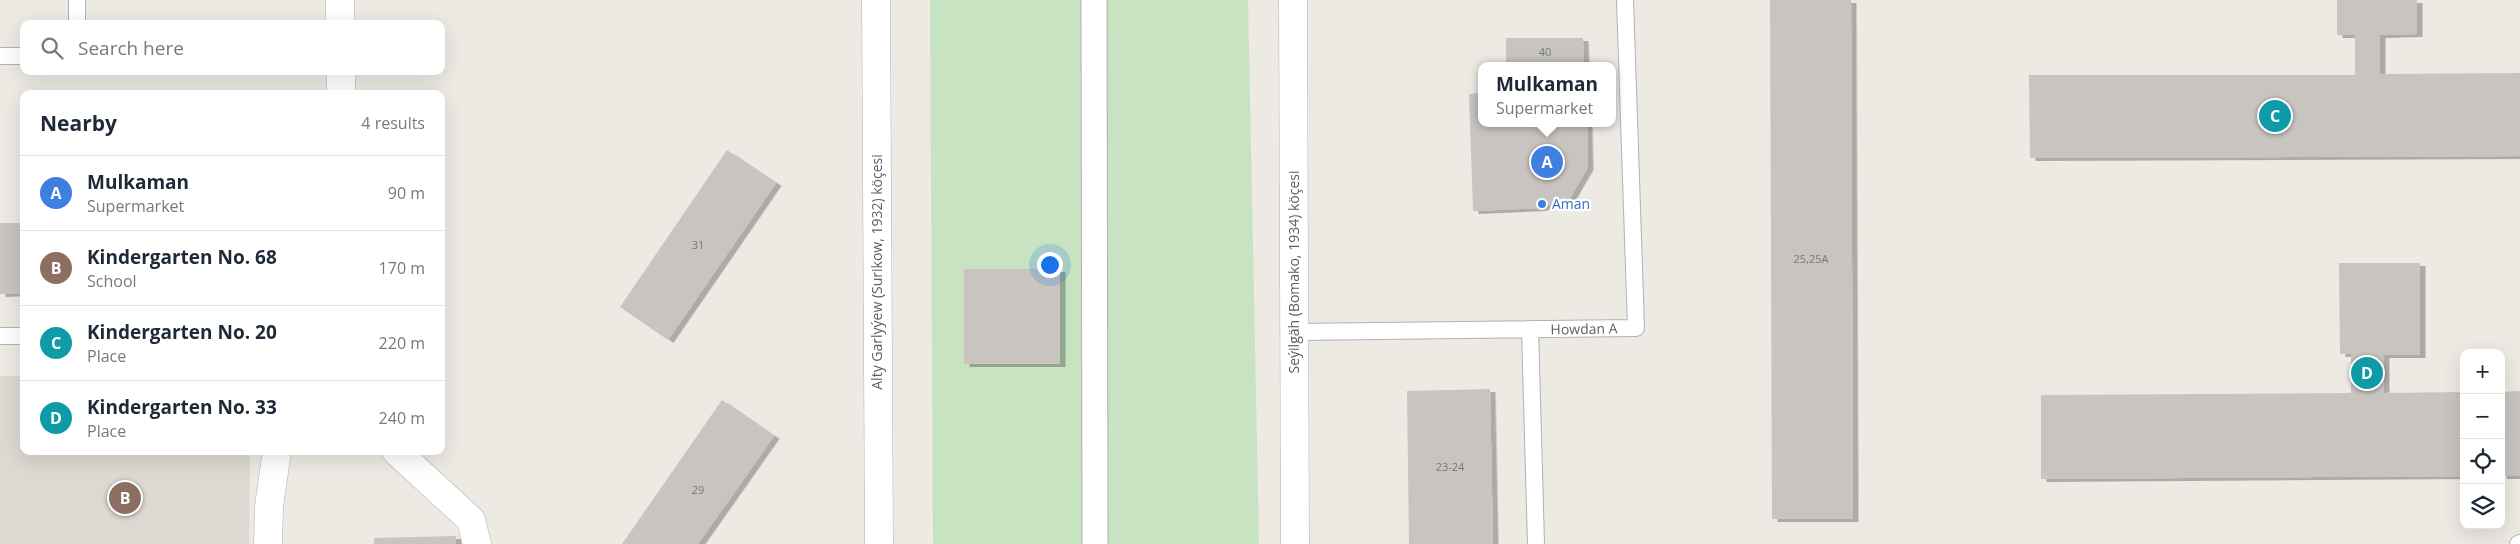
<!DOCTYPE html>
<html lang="en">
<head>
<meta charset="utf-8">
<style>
	:root { --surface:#fff; --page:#f2f2f3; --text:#1f2937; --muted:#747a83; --line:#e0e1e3; --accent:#111827 }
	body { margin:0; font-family:"Open Sans",sans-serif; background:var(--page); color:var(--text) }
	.controls { position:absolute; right:15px; bottom:15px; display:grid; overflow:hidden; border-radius:10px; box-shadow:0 5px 20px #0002 }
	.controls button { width:45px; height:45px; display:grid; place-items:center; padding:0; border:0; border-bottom:1px solid var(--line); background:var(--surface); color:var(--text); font:25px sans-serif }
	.you { position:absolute; left:1049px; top:264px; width:18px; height:18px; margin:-12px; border:4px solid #fff; border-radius:50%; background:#1a73e8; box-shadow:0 0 0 8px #1a73e833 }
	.badge { display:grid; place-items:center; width:32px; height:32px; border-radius:50%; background:var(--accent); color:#fff; font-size:16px; font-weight:700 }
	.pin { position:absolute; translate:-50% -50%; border:2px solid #fff; box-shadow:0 1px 5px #0006 }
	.popup { position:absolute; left:1478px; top:62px; width:138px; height:65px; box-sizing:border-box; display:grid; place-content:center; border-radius:10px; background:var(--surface); filter:drop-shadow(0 1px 4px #0005); font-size:16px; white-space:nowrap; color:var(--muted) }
	.popup b { font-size:19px; color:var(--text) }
	.popup::after { content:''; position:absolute; left:50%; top:100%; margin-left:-10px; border:10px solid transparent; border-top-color:var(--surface) }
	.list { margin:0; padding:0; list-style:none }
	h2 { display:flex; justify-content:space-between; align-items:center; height:65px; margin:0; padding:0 20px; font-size:21px }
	h2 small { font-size:16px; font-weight:400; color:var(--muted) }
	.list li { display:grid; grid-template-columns:32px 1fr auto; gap:15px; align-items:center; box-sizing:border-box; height:75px; padding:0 20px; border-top:1px solid var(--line) }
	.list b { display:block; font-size:19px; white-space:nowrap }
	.list p { margin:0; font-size:16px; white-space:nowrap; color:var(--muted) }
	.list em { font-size:16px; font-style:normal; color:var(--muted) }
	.icon { flex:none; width:28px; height:28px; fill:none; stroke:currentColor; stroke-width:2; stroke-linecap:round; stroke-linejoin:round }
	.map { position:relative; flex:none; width:2520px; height:544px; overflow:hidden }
	.search { position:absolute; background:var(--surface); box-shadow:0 5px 20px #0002; left:20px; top:20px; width:425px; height:55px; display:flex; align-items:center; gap:12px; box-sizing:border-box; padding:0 18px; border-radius:10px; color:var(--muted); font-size:19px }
	.panel { position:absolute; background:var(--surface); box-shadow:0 5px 20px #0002; left:20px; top:90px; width:425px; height:365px; border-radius:10px }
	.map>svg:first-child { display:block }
	.education { fill:#ddd9d2 }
	.green { fill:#c7e3c1 }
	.building { fill:#c8c4c0; filter:url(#shadow) }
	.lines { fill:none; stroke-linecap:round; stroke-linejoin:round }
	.service-casing { stroke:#afb2b5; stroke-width:18 }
	.pedestrian-casing { stroke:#afb2b5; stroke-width:27 }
	.minor-casing { stroke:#afb2b5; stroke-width:29 }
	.tertiary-casing { stroke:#afb2b5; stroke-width:29 }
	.service { stroke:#fff; stroke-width:16 }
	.pedestrian { stroke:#fff; stroke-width:25 }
	.minor { stroke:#fff; stroke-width:28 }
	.tertiary { stroke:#fff; stroke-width:28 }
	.shop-dot { fill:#3f7fe0; stroke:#fff; stroke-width:2 }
	.labels { text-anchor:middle; stroke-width:4.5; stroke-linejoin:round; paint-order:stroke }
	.number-label { font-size:11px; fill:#76797a }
	.shop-label { font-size:14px; fill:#366cbe; stroke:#fff; text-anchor:start }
	.street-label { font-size:14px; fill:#5b6063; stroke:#fff }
</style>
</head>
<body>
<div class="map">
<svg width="2520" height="544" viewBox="0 0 2520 544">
	<defs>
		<filter id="shadow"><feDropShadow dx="5.5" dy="3" stdDeviation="0" flood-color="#0004"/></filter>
	</defs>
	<rect width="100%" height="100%" fill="#ede9e3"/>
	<path class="education" d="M0,376H24V451H250L249,544H0Z"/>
	<path class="green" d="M930,0H1248L1259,544H933Z"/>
	<path class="building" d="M1770,0H1851L1853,519H1772Z
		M2337,0H2417V34L2380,35V74L2520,73V156L2030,158L2029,75H2355V35H2337Z
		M1506,38H1583L1584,66H1506Z
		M1482,93V123H1587L1588,167L1570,198L1540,208L1473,211L1469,94Z
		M727,150L776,183L668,340L620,307Z
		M0,223H24V293L0,294Z
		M2339,263H2420V355H2384V393L2464,392V476L2041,479V395L2351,393V354H2340Z
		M964,269H1060V364H964Z
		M1490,389L1493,544H1409L1407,391Z
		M2520,391V476H2501V392Z
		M722,400L774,436L698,544H622Z
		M456,536V544H374V538Z"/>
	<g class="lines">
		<defs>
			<path id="service" d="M77,0V24
				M0,56H24
				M1530,329L1536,544
				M1295,332L1636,328L1625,0
				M0,336H24
				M2518,544L2520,543"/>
			<path id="pedestrian" d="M1094,0L1095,544"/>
			<path id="minor" d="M340,0V24
				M341,71V94
				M396,451L471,520L477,544
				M268,544L269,506L277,451"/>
			<path id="tertiary" d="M876,0L879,544
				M1293,0L1295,544"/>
		</defs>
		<use href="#service" class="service-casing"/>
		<use href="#pedestrian" class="pedestrian-casing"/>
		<use href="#minor" class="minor-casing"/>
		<use href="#tertiary" class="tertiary-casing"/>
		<use href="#service" class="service"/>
		<use href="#pedestrian" class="pedestrian"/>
		<use href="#minor" class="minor"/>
		<use href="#tertiary" class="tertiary"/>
	</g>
	<circle class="shop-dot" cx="1542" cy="204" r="5"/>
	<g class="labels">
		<g class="number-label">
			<text x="1545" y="56">40</text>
			<text x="698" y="249">31</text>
			<text x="1811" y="263">25,25A</text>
			<text x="1450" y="471">23-24</text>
			<text x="698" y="494">29</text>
		</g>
		<g class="shop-label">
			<text x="1552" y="209">Aman</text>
		</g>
		<g class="street-label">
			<text transform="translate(877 272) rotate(-90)" y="5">Alty Garlyýew (Surikow, 1932) köçesi</text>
			<text transform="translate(1294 272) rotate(-90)" y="5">Seýilgäh (Bomako, 1934) köçesi</text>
			<text transform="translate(1584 329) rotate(-1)" y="5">Howdan A</text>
		</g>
	</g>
</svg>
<div class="controls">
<button>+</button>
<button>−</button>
<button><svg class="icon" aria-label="locate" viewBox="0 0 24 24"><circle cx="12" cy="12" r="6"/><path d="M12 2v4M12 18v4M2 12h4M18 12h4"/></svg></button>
<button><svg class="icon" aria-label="layers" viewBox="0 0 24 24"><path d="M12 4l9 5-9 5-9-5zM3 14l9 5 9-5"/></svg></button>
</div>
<div class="you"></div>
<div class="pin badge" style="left:1547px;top:162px;background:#3f7fe0">A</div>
<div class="popup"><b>Mulkaman</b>Supermarket</div>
<div class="pin badge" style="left:125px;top:498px;background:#8d6e63">B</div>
<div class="pin badge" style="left:2275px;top:116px;background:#0f9aa8">C</div>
<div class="pin badge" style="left:2367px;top:373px;background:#0f9aa8">D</div>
<div class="search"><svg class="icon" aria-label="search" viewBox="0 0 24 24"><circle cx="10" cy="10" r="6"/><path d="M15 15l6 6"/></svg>Search here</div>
<section class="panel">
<h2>Nearby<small>4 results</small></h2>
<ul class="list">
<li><span class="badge" style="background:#3f7fe0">A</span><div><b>Mulkaman</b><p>Supermarket</p></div><em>90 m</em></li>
<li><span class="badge" style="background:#8d6e63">B</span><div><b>Kindergarten No. 68</b><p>School</p></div><em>170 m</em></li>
<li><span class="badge" style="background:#0f9aa8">C</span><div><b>Kindergarten No. 20</b><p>Place</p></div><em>220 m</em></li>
<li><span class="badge" style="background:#0f9aa8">D</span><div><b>Kindergarten No. 33</b><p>Place</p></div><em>240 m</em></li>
</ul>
</section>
</div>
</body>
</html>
